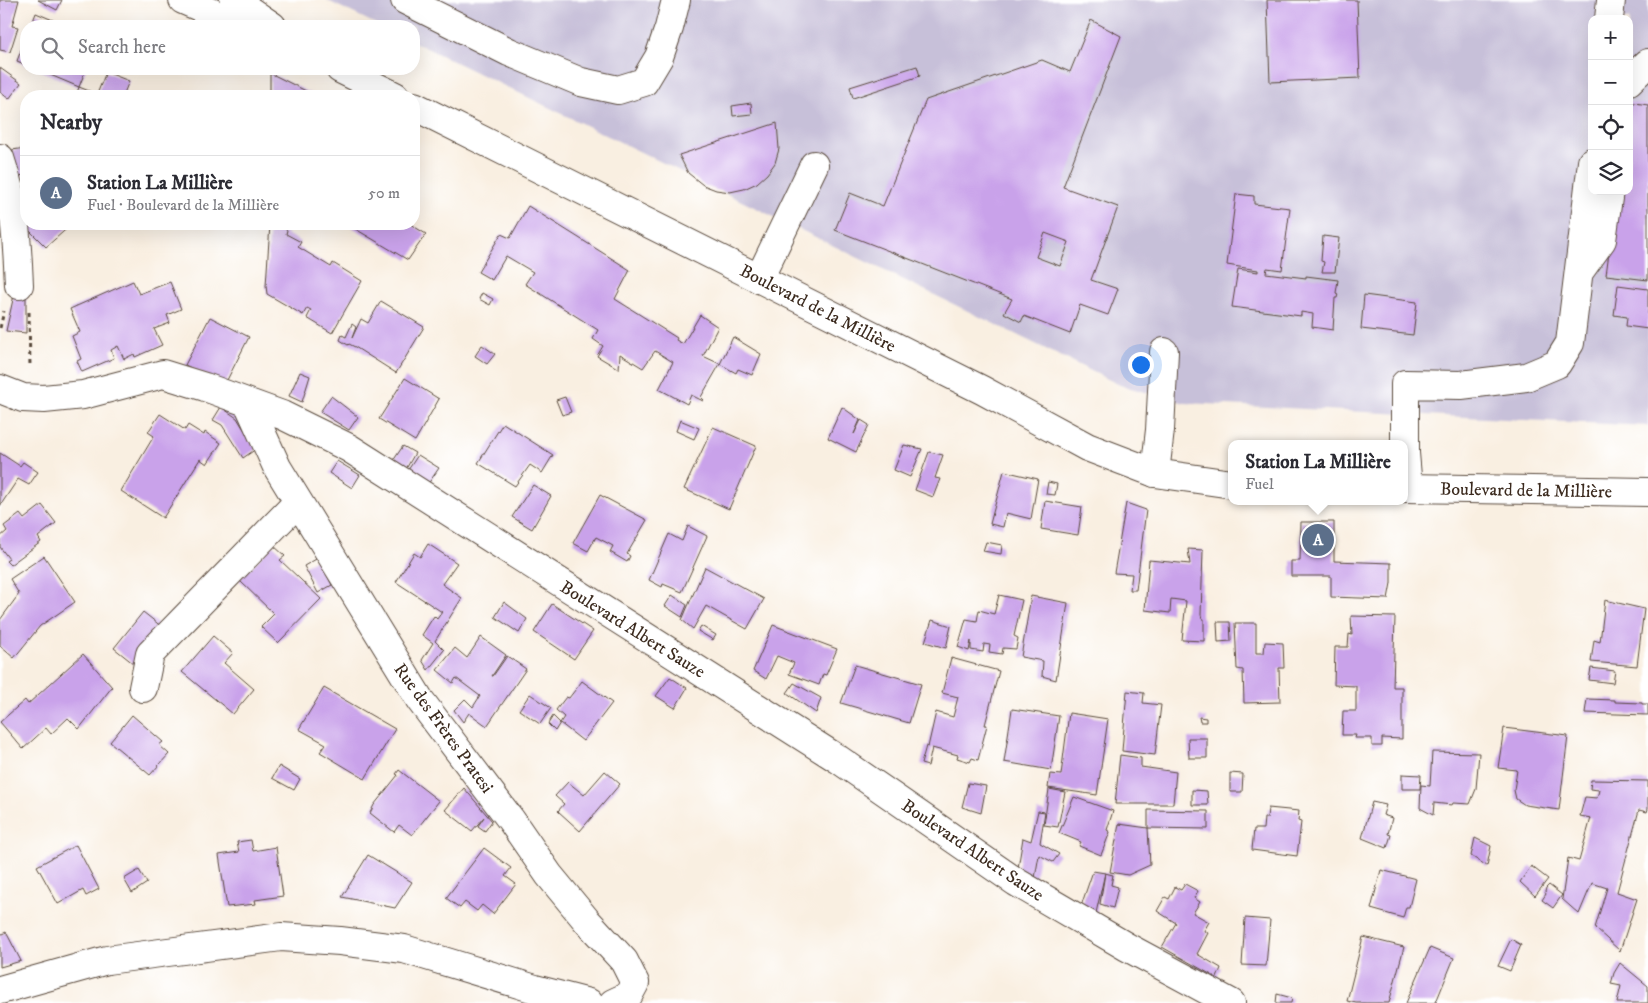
<!DOCTYPE html>
<html lang="en">
<head>
<meta charset="utf-8">
<style>
	:root { --surface:#fff; --page:#f7f7f7; --text:#2b2b33; --muted:#7c7c81; --line:#e1e1e2; --accent:#0f766e }
	body { margin:0; font-family:"IM FELL DW Pica",serif; background:var(--page); color:var(--text) }
	.controls { position:absolute; right:15px; top:15px; display:grid; overflow:hidden; border-radius:10px; box-shadow:0 5px 20px #0002 }
	.controls button { width:45px; height:45px; display:grid; place-items:center; padding:0; border:0; border-bottom:1px solid var(--line); background:var(--surface); color:var(--text); font:25px sans-serif }
	.you { position:absolute; left:1140px; top:364px; width:18px; height:18px; margin:-12px; border:4px solid #fff; border-radius:50%; background:#1a73e8; box-shadow:0 0 0 8px #1a73e833 }
	.badge { display:grid; place-items:center; width:32px; height:32px; border-radius:50%; background:var(--accent); color:#fff; font-size:16px; font-weight:700 }
	.pin { position:absolute; translate:-50% -50%; border:2px solid #fff; box-shadow:0 1px 5px #0006 }
	.popup { position:absolute; left:1228px; top:440px; width:180px; height:65px; box-sizing:border-box; display:grid; place-content:center; border-radius:10px; background:var(--surface); filter:drop-shadow(0 1px 4px #0005); font-size:16px; white-space:nowrap; color:var(--muted) }
	.popup b { font-size:19px; color:var(--text) }
	.popup::after { content:''; position:absolute; left:50%; top:100%; margin-left:-10px; border:10px solid transparent; border-top-color:var(--surface) }
	.list { margin:0; padding:0; list-style:none }
	h2 { display:flex; justify-content:space-between; align-items:center; height:65px; margin:0; padding:0 20px; font-size:21px }
	h2 small { font-size:16px; font-weight:400; color:var(--muted) }
	.list li { display:grid; grid-template-columns:32px 1fr auto; gap:15px; align-items:center; box-sizing:border-box; height:75px; padding:0 20px; border-top:1px solid var(--line) }
	.list b { display:block; font-size:19px; white-space:nowrap }
	.list p { margin:0; font-size:16px; white-space:nowrap; color:var(--muted) }
	.list em { font-size:16px; font-style:normal; color:var(--muted) }
	.icon { flex:none; width:28px; height:28px; fill:none; stroke:currentColor; stroke-width:2; stroke-linecap:round; stroke-linejoin:round }
	.map { position:relative; flex:none; width:1648px; height:1003px; overflow:hidden }
	.search { position:absolute; background:var(--surface); box-shadow:0 5px 20px #0002; left:20px; top:20px; width:400px; height:55px; display:flex; align-items:center; gap:12px; box-sizing:border-box; padding:0 18px; border-radius:20px; color:var(--muted); font-size:19px }
	.panel { position:absolute; background:var(--surface); box-shadow:0 5px 20px #0002; left:20px; top:90px; width:400px; height:140px; border-radius:20px }
	.map>svg:first-child { display:block }
	.industrial { fill:#c7c0d9; fill-rule:evenodd }
	.building { fill:#c9a2ea; fill-rule:evenodd }
	.lines { fill:none; stroke-linecap:round; stroke-linejoin:round }
	.minor-casing { stroke:#58483b; stroke-width:30 }
	.major-casing { stroke:#58483b; stroke-width:30 }
	.path { stroke:#58483b; stroke-width:3; stroke-dasharray:4 4; stroke-linecap:butt }
	.minor { stroke:#fff; stroke-width:28 }
	.major { stroke:#fff; stroke-width:28 }
	.labels { text-anchor:middle; stroke-width:4; stroke-linejoin:round; paint-order:stroke }
	.street-label { font-size:18px; fill:#3b2a1e; stroke:#fff }
</style>
</head>
<body>
<div class="map">
<svg width="1648" height="1003" viewBox="0 0 1648 1003">
	<rect width="100%" height="100%" fill="#fff"/>
	<filter id="ink" filterUnits="userSpaceOnUse"><feTurbulence type="fractalNoise" baseFrequency=".02" numOctaves="2"/><feDisplacementMap in="SourceGraphic" scale="10" xChannelSelector="R" yChannelSelector="G"/><feConvolveMatrix kernelMatrix="1 2 1 2 8 2 1 2 1" color-interpolation-filters="sRGB"/></filter>
	<filter id="wash" filterUnits="userSpaceOnUse"><feTurbulence type="fractalNoise" baseFrequency=".0096" numOctaves="4" result="noise"/><feDisplacementMap in="SourceGraphic" scale="20" xChannelSelector="R" yChannelSelector="G"/><feGaussianBlur stdDeviation="1.12" result="paint"/><feColorMatrix in="noise" values="0 0 0 0 0 0 0 0 0 0 0 0 0 0 0 0 0 1.4 0 .05"/><feComposite in="paint" operator="in"/></filter>
	<g filter="url(#wash)">
		<rect width="100%" height="100%" fill="#f9efe1"/>
		<path class="industrial" d="M326,0H1648V426L1185,403L1120,385L414,42V26H380ZM1592,19H1629V191H1592Z"/>
		<g id="blocks">
			<path class="building" d="M0,0H19L12,26L18,27L10,52L0,50Z
				M38,0H62L57,10Z
				M1267,0H1357L1360,78L1270,82Z
				M36,13L67,26H31Z
				M1091,20L1121,36L1063,187L1118,207L1091,280L1118,289L1108,315L1080,305L1070,334L1024,316L1021,322L1004,313L1012,299L835,230L850,193L883,206L926,100L1042,60L1070,72ZM1045,233L1069,242L1060,266L1036,257Z
				M26,37V65L17,61Z
				M917,66L920,76L853,98L850,87Z
				M0,68L21,83L9,99L0,92Z
				M36,69H86L79,87Z
				M106,72L129,81L123,96H76L79,87L97,94Z
				M270,73L316,96H270Z
				M1629,102L1648,105V280L1606,275L1617,191H1629Z
				M751,103L752,114L733,116L732,106Z
				M777,123L779,149L775,163L767,174L757,183L744,189L730,192L716,190L703,185L688,173L679,155Z
				M26,148V175L17,176L12,150Z
				M1236,194L1254,196V204L1290,208L1282,270L1267,268L1266,273L1306,278V276L1338,280L1336,293L1338,294L1337,298H1335L1333,330L1312,327L1313,314L1301,312V316L1232,307L1238,269L1258,272V270L1227,265Z
				M528,206L630,270L615,299L677,338L676,340L683,344L700,315L718,327L703,356L720,364L701,397L704,400L703,401L691,395L687,404L659,389L673,362L655,351L643,368L620,354L619,369L597,356L603,346L593,339L598,330L525,284L533,272L506,256L492,280L478,272L501,234L510,238Z
				M27,224H72L46,247L25,226Z
				M270,224H282L281,226L287,230L286,234L301,242L298,247L331,267L333,263L362,281L332,333L307,318L311,310L307,308L303,315L267,294L266,286Z
				M347,224H410L426,234L408,260Z
				M1323,236L1339,238L1335,272H1322L1324,262L1321,261Z
				M133,281L139,294L170,282L181,309L167,315L170,323L154,329L162,345L135,357L134,354L124,359L118,346L111,350L114,358L82,372L77,361L81,359L72,336L80,332L70,309Z
				M1618,285L1648,289V329L1626,326L1627,317L1614,315Z
				M482,293L493,299L490,305L479,299Z
				M14,295H26V333L6,331Z
				M1364,295L1417,302L1413,335L1361,329Z
				M381,301L424,327L396,373L355,347L349,344L348,345L340,340L342,335L346,337L352,324L356,327L352,338L361,319L368,323Z
				M210,317L249,337L225,384L185,365Z
				M733,337L761,354L752,375L738,369L736,373L720,364Z
				M482,345L495,354L487,364L475,356Z
				M300,372L310,376L302,402L289,396Z
				M405,378L439,399L415,441L379,419Z
				M331,396L358,417L349,430L320,412Z
				M565,397L571,412L562,415L556,400Z
				M221,407L237,418L256,449L243,458L222,425L213,420Z
				M842,407L860,420L854,434L861,420L869,425L856,452L828,438Z
				M160,414L185,430L188,425L204,435L205,432L221,443L207,464L200,459L163,518L121,491L154,436L148,432Z
				M680,420L699,428L694,439L676,431Z
				M503,423L553,455L542,473L530,465L515,486L478,463Z
				M713,427L756,446L729,509L684,489Z
				M904,445L922,449L910,477L894,470Z
				M403,446L415,453L406,469L393,461Z
				M929,452L943,455L935,478L940,479L933,497L915,490Z
				M0,453L20,466L23,462L38,472L29,485L18,479L0,506Z
				M418,455L439,468L428,484L408,470Z
				M337,461L360,475L352,488L329,473Z
				M1004,471L1038,479L1031,519L1006,513L1003,527L990,524Z
				M1048,482L1057,484L1055,495L1046,494Z
				M533,485L551,496L532,529L512,517Z
				M600,495L647,520L627,554L630,556L627,562L610,552L613,546L596,537L588,551L573,543Z
				M1045,501L1082,507L1078,535L1041,529Z
				M1126,503L1146,510L1136,590H1130L1132,574L1114,573Z
				M42,505L56,523L38,537L41,542L10,565L6,561L9,559L0,547V537L7,531L4,526L20,514L24,519Z
				M1301,522H1334V561L1391,563V583L1388,599L1331,597V576H1291V561H1300Z
				M688,526L707,536L682,592L663,584L662,587L649,580L669,534L682,541Z
				M986,542L1002,545L1001,554L983,551Z
				M428,544L457,563L442,584L462,598L435,641L444,650L428,670L422,660L433,643L422,635L434,616L437,619L442,612L396,582L414,553L420,557Z
				M273,545L285,556L280,560L321,599L278,643L261,627L274,614L239,580Z
				M1188,549L1203,550L1201,615L1202,618L1204,619V641L1182,640L1186,601L1171,599L1170,613L1145,610L1149,560L1190,564Z
				M44,556L75,602L40,626L14,658L0,646V620L19,594L10,579Z
				M318,558L332,585L318,593L304,566Z
				M705,567L764,599L747,629L706,606L693,629L682,620Z
				M672,595L687,605L682,617L665,606Z
				M999,595L1022,600L1014,636L1018,638L1016,649L1003,648L1002,654L989,652L990,645L984,644L983,652L971,650V641L969,651L958,647L966,619L977,621L979,610L994,614Z
				M1031,596L1068,603L1056,680L1042,676L1043,661L1021,657Z
				M1605,600L1644,609L1637,666L1591,662L1594,640L1600,642Z
				M504,602L527,619L519,633L495,617Z
				M552,604L593,631L574,659L534,632Z
				M143,612L162,627L134,664L114,648Z
				M1351,616L1395,617L1393,687H1402V739L1382,738V746H1372V738H1355L1356,735H1342L1343,711H1356V686L1334,685L1335,647H1348L1349,634L1352,635Z
				M932,620L951,626L946,648L925,642Z
				M1217,622H1230L1231,641L1218,642Z
				M1235,623H1256V653H1264L1265,642L1283,643L1284,668H1279L1280,702L1244,703L1243,670L1237,669Z
				M773,625L837,649L826,675L823,674L819,685L789,674L794,663L777,656L766,679L753,671Z
				M701,626L716,635L713,640L698,631Z
				M213,636L233,653L224,663L254,689L233,714L182,672Z
				M481,637L506,655L492,676H493L507,656L526,669L487,726L469,713L463,722L454,710L465,699L473,707L480,696L456,678L453,683L437,670L455,648L467,658Z
				M83,654L112,687L79,729L68,718L51,734L46,728L23,749L0,722L25,700L28,704Z
				M951,658L999,671L985,725H987L978,760L972,758L970,762L957,758L958,755L932,748L928,766L921,764L926,746L928,747L936,712L953,717L958,697L942,693Z
				M855,665L921,684L909,723L841,703Z
				M1591,668L1615,671L1613,683L1589,680Z
				M670,677L687,688L675,708L656,696Z
				M582,681L612,703L583,741L560,723L555,731L548,724L553,716L560,723L564,717L556,710L566,697L569,698Z
				M794,683L821,698L816,713L787,693Z
				M324,688L395,729L365,779L320,752L326,744L299,729Z
				M1127,691L1144,693L1143,703L1161,705L1155,755L1122,751Z
				M530,694L551,708L540,724L519,710Z
				M1587,699L1615,700V702L1642,703V704H1648V715L1585,713Z
				M1012,709L1059,716L1051,770L1004,762Z
				M1069,713L1108,719L1097,795L1048,788L1050,774L1061,775Z
				M132,715L163,742L159,745L169,754L150,775L110,742Z
				M1199,717L1206,718V722H1200Z
				M1504,728L1568,736L1559,810L1525,805L1516,799L1514,790L1517,770L1498,768Z
				M1188,738H1207V758H1189Z
				M1432,752L1479,753L1476,789L1470,804L1453,803L1452,805L1434,803L1433,815L1420,808L1421,785L1430,786Z
				M1120,755L1141,758V767L1176,772L1173,804H1115Z
				M279,766L300,779L294,790L272,778Z
				M399,770L439,801L412,835L399,825L394,832L370,813L374,805L398,775L396,774Z
				M605,771L620,784L580,831L558,811L564,804L555,796L568,782L584,795Z
				M1230,773L1243,774L1242,792H1230Z
				M1402,774L1421,775L1420,789H1402Z
				M1591,780L1648,781V809L1647,812L1639,810L1617,892L1637,899L1620,951L1595,928L1607,888L1592,883L1579,914L1562,899L1568,858L1579,861L1591,818L1580,816L1585,797L1597,798L1599,790L1590,789Z
				M968,783L986,786L981,813L962,807Z
				M464,788L492,821L485,831L478,826L484,817L472,831L445,810Z
				M1049,789L1065,792L1058,827L1044,825Z
				M1192,790L1207,791L1208,805H1192Z
				M1074,797L1113,811L1107,830L1110,832L1101,855L1079,846L1081,842L1059,833Z
				M1372,802L1386,805L1383,815L1392,818L1388,834L1391,835L1387,848L1362,838Z
				M1268,808L1299,811L1298,821L1301,822L1297,856L1252,850L1254,829H1263L1264,818H1267Z
				M1148,810L1208,811V829L1148,828Z
				M1038,811L1045,812L1040,843L1059,854L1053,862L1039,855L1035,878L1018,868L1023,838L1031,841Z
				M1119,824L1148,828L1150,865L1128,875L1110,872Z
				M1475,838L1491,846L1487,866L1471,856Z
				M251,840L253,851L276,847L283,896L255,900L256,904L227,907L219,855L239,852L237,842Z
				M76,845L99,889L86,896L83,890L58,904L37,866Z
				M484,848L511,868L505,876L516,884L493,914L482,905L477,911L465,902L460,908L446,898Z
				M368,855L412,882L395,908L342,897Z
				M1531,866L1548,879L1535,896L1520,882Z
				M139,870L147,883L132,893L124,879Z
				M1381,870L1416,879L1409,907H1406L1403,918L1371,909Z
				M1093,871L1105,873L1096,913L1081,906Z
				M1105,873L1113,875L1111,885L1118,887L1113,908L1100,904Z
				M1185,884L1198,891L1194,898L1200,902L1193,913L1209,922L1204,931L1208,933L1197,954L1221,968L1217,978L1162,947L1176,923L1157,911L1165,897L1169,899L1175,887L1181,890Z
				M1549,885L1562,895L1553,908L1542,900L1546,894L1545,892L1546,888Z
				M1245,918L1270,920L1266,966L1242,965Z
				M6,932L21,961L0,967V935Z
				M1363,937L1404,947L1389,1003H1356L1347,1001Z
				M1511,939L1521,945L1510,971L1498,966Z
				M1430,948L1454,958L1436,1002L1435,1003H1406Z
				M1620,963L1648,986V1003H1617L1621,986L1611,984L1614,973Z
				M1277,994L1292,998L1291,1003H1276Z"/>
		</g>
	</g>
	<g filter="url(#ink)">
		<use href="#blocks" fill-opacity="0" stroke="#58483b" stroke-width="1"/>
		<g class="lines">
			<defs>
				<path id="minor" d="M405,0L509,52L581,82L618,90L644,82L659,57L669,28L676,0
					M1609,19L1611,0
					M1629,81L1648,63
					M0,158C15,202 17,239 19,285
					M1579,272L1602,240L1609,191
					M759,279L814,165
					M0,389L23,398L44,399L83,395L163,374L205,387L282,415L349,448L838,759L1016,882L1127,947L1231,1003
					M248,403L277,467L420,700L511,820L549,875L587,921L624,961L635,983L628,996L613,1003
					M1155,473L1160,430L1164,352
					M1408,488L1405,453V384L1461,385L1526,377L1557,364L1570,343L1592,162
					M143,688L150,654L298,502
					M0,990L107,960L281,937L340,941L404,949L535,989L589,1003"/>
				<path id="major" d="M183,0L243,26
					M234,0L272,26
					M340,69L395,96
					M414,106L982,390L1087,447L1155,473L1232,484
					M1404,488L1648,492"/>
			</defs>
			<use href="#minor" class="minor-casing"/>
			<use href="#major" class="major-casing"/>
			<path class="path" d="M29,312L30,368
				M0,328L4,311"/>
			<use href="#minor" class="minor"/>
			<use href="#major" class="major"/>
		</g>
	</g>
	<g class="labels">
		<g class="street-label">
			<text transform="translate(818 308) rotate(27)" y="6">Boulevard de la Millière</text>
			<text transform="translate(1526 490) rotate(1)" y="6">Boulevard de la Millière</text>
			<text transform="translate(633 629) rotate(32)" y="6">Boulevard Albert Sauze</text>
			<text transform="translate(444 728) rotate(54)" y="6">Rue des Frères Pratesi</text>
			<text transform="translate(973 850) rotate(34)" y="6">Boulevard Albert Sauze</text>
		</g>
	</g>
</svg>
<div class="controls">
<button>+</button>
<button>−</button>
<button><svg class="icon" aria-label="locate" viewBox="0 0 24 24"><circle cx="12" cy="12" r="6"/><path d="M12 2v4M12 18v4M2 12h4M18 12h4"/></svg></button>
<button><svg class="icon" aria-label="layers" viewBox="0 0 24 24"><path d="M12 4l9 5-9 5-9-5zM3 14l9 5 9-5"/></svg></button>
</div>
<div class="you"></div>
<div class="pin badge" style="left:1318px;top:540px;background:#5c6f8a">A</div>
<div class="popup"><b>Station La Millière</b>Fuel</div>
<div class="search"><svg class="icon" aria-label="search" viewBox="0 0 24 24"><circle cx="10" cy="10" r="6"/><path d="M15 15l6 6"/></svg>Search here</div>
<section class="panel">
<h2>Nearby<small></small></h2>
<ul class="list">
<li><span class="badge" style="background:#5c6f8a">A</span><div><b>Station La Millière</b><p>Fuel · Boulevard de la Millière</p></div><em>50 m</em></li>
</ul>
</section>
</div>
</body>
</html>
